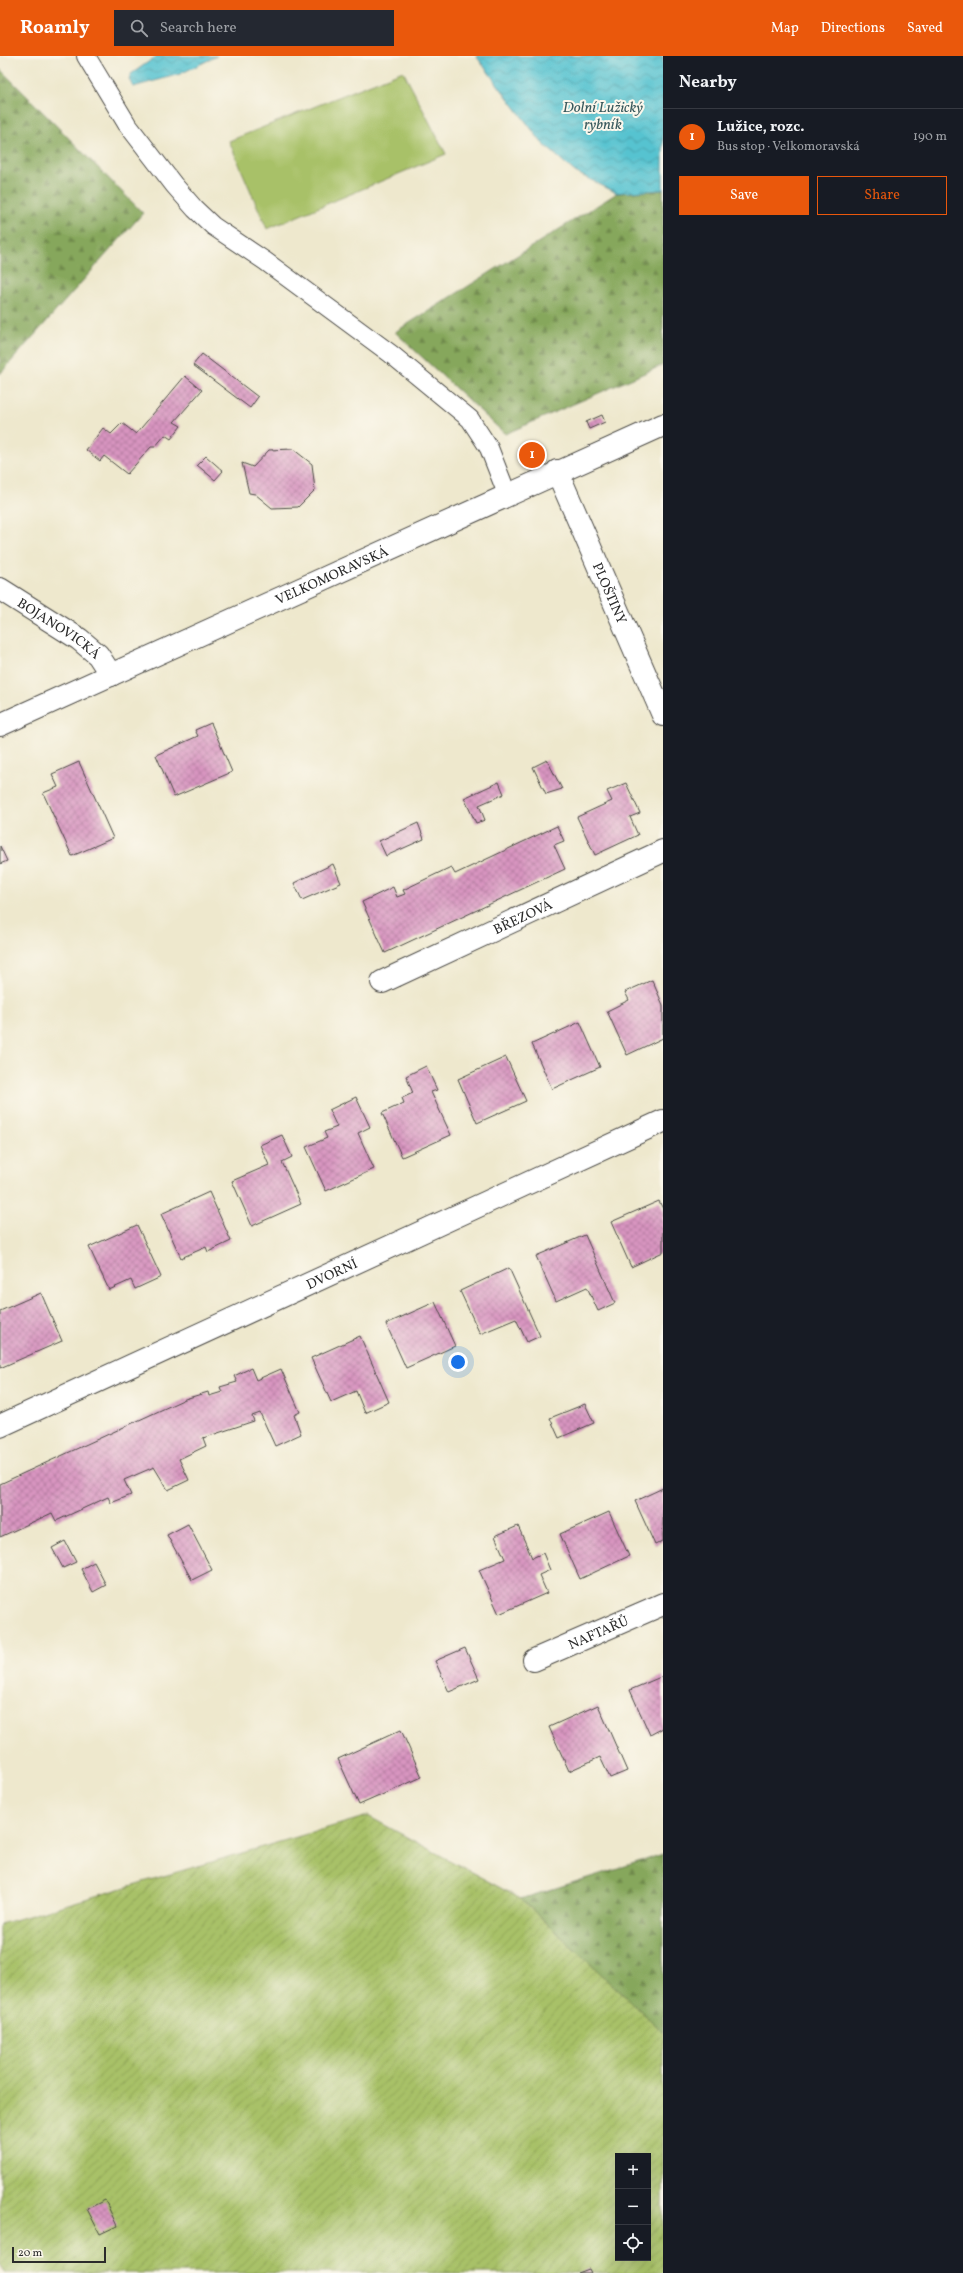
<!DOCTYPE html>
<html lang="en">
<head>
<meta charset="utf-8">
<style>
	:root { --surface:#171b24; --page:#242831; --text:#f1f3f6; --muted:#9ea1a6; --line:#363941; --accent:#ea580c }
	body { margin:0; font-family:Vollkorn,serif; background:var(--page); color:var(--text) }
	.controls { position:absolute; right:12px; bottom:12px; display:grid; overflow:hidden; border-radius:0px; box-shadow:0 4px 16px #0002 }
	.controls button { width:36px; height:36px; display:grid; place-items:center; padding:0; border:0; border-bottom:1px solid var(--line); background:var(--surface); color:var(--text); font:20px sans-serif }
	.scale { position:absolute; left:12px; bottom:10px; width:94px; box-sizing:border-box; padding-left:4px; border:2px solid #2b2b2b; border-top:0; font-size:11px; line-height:14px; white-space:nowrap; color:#2b2b2b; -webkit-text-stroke:3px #fbf7ec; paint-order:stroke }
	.you { position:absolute; left:458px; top:1306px; width:14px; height:14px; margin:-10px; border:3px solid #fff; border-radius:50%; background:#1a73e8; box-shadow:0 0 0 6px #1a73e833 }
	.badge { display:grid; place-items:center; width:26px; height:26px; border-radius:50%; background:var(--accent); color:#fff; font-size:13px; font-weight:700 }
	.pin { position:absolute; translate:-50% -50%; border:2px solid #fff; box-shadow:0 1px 4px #0006 }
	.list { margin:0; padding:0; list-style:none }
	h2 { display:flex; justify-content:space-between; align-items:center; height:52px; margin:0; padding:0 16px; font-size:17px }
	h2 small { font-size:13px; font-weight:400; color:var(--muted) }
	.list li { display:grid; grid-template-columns:26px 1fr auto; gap:12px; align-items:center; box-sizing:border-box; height:56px; padding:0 16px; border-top:1px solid var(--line) }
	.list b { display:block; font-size:15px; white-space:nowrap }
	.list p { margin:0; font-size:13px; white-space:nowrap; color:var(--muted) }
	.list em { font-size:13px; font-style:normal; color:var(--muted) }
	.actions { display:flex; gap:8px; padding:12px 16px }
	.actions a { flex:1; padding:9px 0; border:1px solid var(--accent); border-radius:0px; text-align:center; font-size:14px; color:var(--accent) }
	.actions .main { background:var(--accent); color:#fff }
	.icon { flex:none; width:22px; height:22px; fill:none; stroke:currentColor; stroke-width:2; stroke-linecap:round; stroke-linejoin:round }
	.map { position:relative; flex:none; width:663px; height:2217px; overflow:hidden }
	header { display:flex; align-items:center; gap:24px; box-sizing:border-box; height:56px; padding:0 20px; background:var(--accent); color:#fff }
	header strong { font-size:19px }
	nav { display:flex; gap:22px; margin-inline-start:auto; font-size:14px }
	.search { width:280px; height:36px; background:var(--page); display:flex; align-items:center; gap:10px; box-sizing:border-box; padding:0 14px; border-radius:0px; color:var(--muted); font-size:15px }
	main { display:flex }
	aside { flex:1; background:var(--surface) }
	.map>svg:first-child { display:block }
	.forest { fill:url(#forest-firs); stroke:#586944 }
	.park { fill:#a8c167; stroke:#6a7649 }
	.garden { fill:url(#garden-furrows); stroke:#6a7649; fill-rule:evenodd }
	.water { fill:url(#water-waves); stroke:#41777e }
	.building { fill:url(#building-cross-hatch) }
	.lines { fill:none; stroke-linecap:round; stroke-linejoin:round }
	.service-casing { stroke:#484743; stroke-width:20 }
	.minor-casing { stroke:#484743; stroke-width:24 }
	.tertiary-casing { stroke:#484743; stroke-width:24 }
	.service { stroke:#fff; stroke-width:18 }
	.minor { stroke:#fff; stroke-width:22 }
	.tertiary { stroke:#fff; stroke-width:22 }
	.labels { text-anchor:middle; stroke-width:4; stroke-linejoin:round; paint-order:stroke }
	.street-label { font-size:14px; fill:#2b2b2b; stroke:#fbf7ec }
	.water-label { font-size:15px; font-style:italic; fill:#38595d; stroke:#fbf7ec }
</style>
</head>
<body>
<header>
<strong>Roamly</strong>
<div class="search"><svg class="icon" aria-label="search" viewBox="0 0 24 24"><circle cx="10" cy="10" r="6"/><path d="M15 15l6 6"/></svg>Search here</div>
<nav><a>Map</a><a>Directions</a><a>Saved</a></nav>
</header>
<main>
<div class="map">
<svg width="663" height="2217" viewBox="0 0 663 2217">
	<defs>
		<pattern id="forest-firs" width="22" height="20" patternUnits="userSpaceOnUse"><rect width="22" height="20" fill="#86a75c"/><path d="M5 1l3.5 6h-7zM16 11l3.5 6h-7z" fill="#6e884c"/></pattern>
		<pattern id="garden-furrows" width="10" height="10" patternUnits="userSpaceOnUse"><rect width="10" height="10" fill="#a8c167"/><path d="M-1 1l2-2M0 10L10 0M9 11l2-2" fill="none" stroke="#899d55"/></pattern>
		<pattern id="water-waves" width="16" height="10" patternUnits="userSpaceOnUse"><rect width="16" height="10" fill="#57c3d0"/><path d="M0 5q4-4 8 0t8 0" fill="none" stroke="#489fa9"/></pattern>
		<pattern id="building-cross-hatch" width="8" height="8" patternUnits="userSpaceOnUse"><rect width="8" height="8" fill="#d894c0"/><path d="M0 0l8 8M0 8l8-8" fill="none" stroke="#af799c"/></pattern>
	</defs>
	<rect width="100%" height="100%" fill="#fbf7ec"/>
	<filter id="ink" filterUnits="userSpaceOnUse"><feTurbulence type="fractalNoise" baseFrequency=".025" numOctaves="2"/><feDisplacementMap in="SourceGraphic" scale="8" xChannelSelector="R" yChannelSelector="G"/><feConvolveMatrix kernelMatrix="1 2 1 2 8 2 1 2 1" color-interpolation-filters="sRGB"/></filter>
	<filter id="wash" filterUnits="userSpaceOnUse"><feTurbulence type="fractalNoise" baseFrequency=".012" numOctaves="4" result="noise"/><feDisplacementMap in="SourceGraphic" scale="16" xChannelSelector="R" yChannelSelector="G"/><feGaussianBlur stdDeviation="0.9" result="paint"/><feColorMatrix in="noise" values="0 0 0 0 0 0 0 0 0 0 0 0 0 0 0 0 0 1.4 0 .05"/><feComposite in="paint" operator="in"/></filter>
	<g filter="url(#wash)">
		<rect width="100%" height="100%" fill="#eee8cd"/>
		<path class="forest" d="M0,13L143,157L0,318Z
			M663,134V309L505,378L395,276L617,137Z
			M663,1798V1976L521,1843Z"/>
		<path class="park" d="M403,15L446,98L267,173L229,85Z"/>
		<path class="garden" d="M368,1760L521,1843L663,1976V2217H5L0,2208V1868ZM618,2100H648V2202H618Z"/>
		<path class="water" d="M157,0H217L180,18L133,31L129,23L131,18Z
			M476,0H663V134L617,137L575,116L542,87Z"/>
		<g id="blocks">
			<path class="building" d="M202,298L258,341L250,352L193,309Z
				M185,320L202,334L174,366L181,370L171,383L165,379L155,391H151L127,418L104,400L100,405L86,394L103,372L111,378L122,367L136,378Z
				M602,359L605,366L589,373L586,366Z
				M293,393L312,408L315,434L298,451L272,452L255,438L249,437L242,407L253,411L269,394Z
				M206,400L223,415L215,424L197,409Z
				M211,667L232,716L174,741L156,699L198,680L195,674Z
				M547,704L562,733L546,738L533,711Z
				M79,706L113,782L72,800L43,737L58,731L52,718Z
				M499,726L504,738L479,749L485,764L476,767L464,742Z
				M626,727L640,757L630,761L638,779L595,799L577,761L612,745L607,735Z
				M418,767L424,783L386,800L379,785Z
				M557,770L564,785L554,789L565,813L385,897L362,846L393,831L397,841L405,838L403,834L451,811L455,818Z
				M0,790L7,805L0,808Z
				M333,808L341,827L302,844L294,827Z
				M652,924L663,949V982L627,999L607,955L629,944L625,936Z
				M580,966L600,1011L552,1033L532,988Z
				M506,1001L526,1045L477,1067L458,1023Z
				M426,1010L437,1034L431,1036L451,1079L402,1101L382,1057L404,1047L402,1042L413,1037L406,1020Z
				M356,1041L370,1071L358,1077L374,1113L326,1135L306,1091L327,1082L324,1076L337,1071L329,1054Z
				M282,1079L292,1101L282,1106L301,1148L252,1170L232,1125L269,1109L260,1089Z
				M209,1136L231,1185L208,1196L206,1191L181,1202L161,1158Z
				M659,1145L663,1153V1196L631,1211L611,1166Z
				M137,1169L161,1221L135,1233L131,1224L109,1234L89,1191Z
				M585,1179L615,1247L598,1255L587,1231L556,1245L536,1200Z
				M509,1212L540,1280L527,1286L516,1263L480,1278L460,1235Z
				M41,1237L62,1285L0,1312V1255Z
				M435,1246L455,1290L406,1312L386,1268Z
				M360,1280L389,1346L365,1357L356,1335L331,1346L311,1302Z
				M251,1312L256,1324L281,1313L300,1356L294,1359L301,1378L275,1390L260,1357L252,1360L254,1365L203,1382L206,1390L179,1403L189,1424L168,1434L154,1411L124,1424L131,1439L111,1447L108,1441L56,1465L52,1457L0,1481V1428L185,1343L208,1336L209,1340L222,1336L220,1331L237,1326L234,1320Z
				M585,1348L594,1367L559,1382L550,1362Z
				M663,1432V1485L655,1489L635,1445Z
				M609,1456L629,1500L580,1523L560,1478Z
				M188,1468L212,1514L192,1524L167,1479Z
				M518,1470L532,1502L543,1497L550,1514L539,1519L547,1537L499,1558L479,1514L505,1503L495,1480Z
				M65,1485L76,1506L63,1512L52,1492Z
				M94,1506L106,1529L93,1536L81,1513Z
				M465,1592L479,1623L449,1636L435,1605Z
				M663,1620V1672L650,1679L630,1634Z
				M598,1649L627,1715L610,1722L600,1701L569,1715L549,1671Z
				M401,1674L422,1721L359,1749L338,1703Z
				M105,2144L117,2170L100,2178L87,2153Z
				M589,2213L591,2217H578Z"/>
		</g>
	</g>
	<g filter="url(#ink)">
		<use href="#blocks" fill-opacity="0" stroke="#484743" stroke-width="1"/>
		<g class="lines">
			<defs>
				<path id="service" d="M86,0L127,68L174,129L195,153L213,170L265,205L391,298L470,363L489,392L507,438"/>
				<g id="minor">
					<path id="s1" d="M557,415L663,659"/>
					<path id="s2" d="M382,926L663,795"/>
					<path id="s3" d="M0,1370L663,1065"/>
					<path id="s4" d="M534,1604L663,1548"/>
				</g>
				<g id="tertiary">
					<path id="s5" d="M0,533L79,583L98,599L111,619"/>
					<path id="s6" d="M0,669L663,369"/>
				</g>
			</defs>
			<use href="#service" class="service-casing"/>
			<use href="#minor" class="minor-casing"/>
			<use href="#tertiary" class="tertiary-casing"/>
			<use href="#service" class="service"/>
			<use href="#minor" class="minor"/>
			<use href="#tertiary" class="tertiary"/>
		</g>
	</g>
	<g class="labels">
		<g class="street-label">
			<text dy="5" stroke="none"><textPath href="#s6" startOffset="364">VELKOMORAVSKÁ</textPath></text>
			<text dy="5" stroke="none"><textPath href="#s1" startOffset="133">PLOŠTINY</textPath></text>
			<text dy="5" stroke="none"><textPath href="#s5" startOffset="71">BOJANOVICKÁ</textPath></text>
			<text dy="5" stroke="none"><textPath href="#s2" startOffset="155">BŘEZOVÁ</textPath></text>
			<text dy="5" stroke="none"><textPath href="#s3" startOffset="365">DVORNÍ</textPath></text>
			<text dy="5" stroke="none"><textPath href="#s4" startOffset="70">NAFTAŘŮ</textPath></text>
		</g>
		<g class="water-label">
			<text x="603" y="56">Dolní Lužický<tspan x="603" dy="17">rybník</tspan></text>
		</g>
	</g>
</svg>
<div class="controls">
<button>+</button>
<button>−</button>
<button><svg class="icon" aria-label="locate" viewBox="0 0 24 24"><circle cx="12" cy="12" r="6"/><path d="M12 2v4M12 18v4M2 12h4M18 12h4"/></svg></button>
</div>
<div class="scale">20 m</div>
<div class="you"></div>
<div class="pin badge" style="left:532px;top:399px">1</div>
</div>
<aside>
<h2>Nearby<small></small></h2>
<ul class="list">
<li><span class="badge">1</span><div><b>Lužice, rozc.</b><p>Bus stop · Velkomoravská</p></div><em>190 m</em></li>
</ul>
<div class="actions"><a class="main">Save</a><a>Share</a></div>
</aside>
</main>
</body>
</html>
